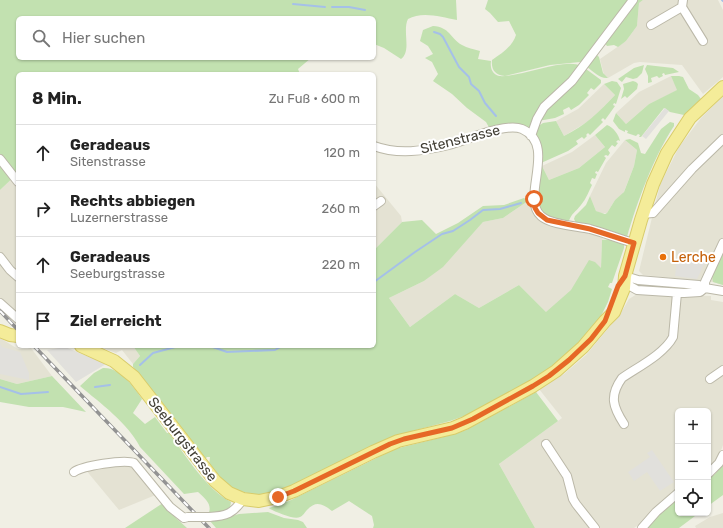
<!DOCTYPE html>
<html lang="de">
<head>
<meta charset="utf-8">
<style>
	:root { --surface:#fff; --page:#f6f6f6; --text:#222; --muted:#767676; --line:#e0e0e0 }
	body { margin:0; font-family:Rubik,sans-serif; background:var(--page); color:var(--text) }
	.controls { position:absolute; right:12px; bottom:12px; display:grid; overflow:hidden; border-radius:6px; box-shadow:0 1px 3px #0004 }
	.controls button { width:36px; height:36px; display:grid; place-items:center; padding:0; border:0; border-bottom:1px solid var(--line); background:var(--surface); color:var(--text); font:20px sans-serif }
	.stop { position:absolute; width:12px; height:12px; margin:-9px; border:3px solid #e66826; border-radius:50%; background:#fff }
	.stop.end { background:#e66826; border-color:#fff; box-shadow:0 1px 4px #0008 }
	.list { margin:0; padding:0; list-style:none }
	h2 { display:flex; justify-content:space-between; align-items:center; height:52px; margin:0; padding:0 16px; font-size:17px }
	h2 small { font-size:13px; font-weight:400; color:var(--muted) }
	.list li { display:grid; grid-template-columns:26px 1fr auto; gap:12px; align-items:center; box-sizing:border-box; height:56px; padding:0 16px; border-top:1px solid var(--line) }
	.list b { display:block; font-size:15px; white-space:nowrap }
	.list p { margin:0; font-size:13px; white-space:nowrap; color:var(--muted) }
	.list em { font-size:13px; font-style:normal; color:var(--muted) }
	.icon { flex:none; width:22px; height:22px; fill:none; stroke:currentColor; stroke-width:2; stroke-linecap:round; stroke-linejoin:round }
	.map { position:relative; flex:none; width:723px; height:528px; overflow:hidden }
	.search { position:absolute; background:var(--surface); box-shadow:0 1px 3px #0004; left:16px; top:16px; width:360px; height:44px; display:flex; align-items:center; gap:10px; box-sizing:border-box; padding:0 14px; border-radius:6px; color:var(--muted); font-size:15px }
	.panel { position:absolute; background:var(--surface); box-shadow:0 1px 3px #0004; left:16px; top:72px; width:360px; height:276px; border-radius:6px }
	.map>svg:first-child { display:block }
	.residential { fill:#e4e2d3 }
	.green { fill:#c2e1b0 }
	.parking { fill:#e1e0dc }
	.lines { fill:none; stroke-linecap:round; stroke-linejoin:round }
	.stream { stroke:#a5c0e8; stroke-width:2 }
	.street-casing { stroke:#bbb8a8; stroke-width:10 }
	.primary-casing { stroke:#d8cc6b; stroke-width:14 }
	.street { stroke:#fff; stroke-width:8 }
	.primary { stroke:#f4ec99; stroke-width:12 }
	.rail-casing { stroke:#939393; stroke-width:3.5 }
	.rail { stroke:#fff; stroke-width:2; stroke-dasharray:6; stroke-linecap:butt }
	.street-bridge-casing { stroke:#bbb8a8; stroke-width:10; stroke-linecap:butt }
	.street-bridge { stroke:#fff; stroke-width:8 }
	.route { stroke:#e66826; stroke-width:5 }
	.food-dot { fill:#e8710a; stroke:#fff; stroke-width:1.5 }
	.labels { text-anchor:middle; stroke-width:4; stroke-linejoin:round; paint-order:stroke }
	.street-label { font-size:14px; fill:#423f35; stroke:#fff }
	.food-label { font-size:14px; fill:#c56008; stroke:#fff; text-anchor:start }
</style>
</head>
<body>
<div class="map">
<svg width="723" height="528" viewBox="0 0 723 528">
	<rect width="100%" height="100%" fill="#f0efe4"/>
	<path class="residential" d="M643,0H718L723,10V77L703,94L682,65L640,62L634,63L608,78L604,75L600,59L626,41L637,26L639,3Z
		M671,76L678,90L649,104L626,124L616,113L639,92Z
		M604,84L615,95L592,119L564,136L556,121L578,109Z
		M723,96V285L713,282L643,275L639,271L660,185L679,147L701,118Z
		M595,135L605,147L579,168L549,180L542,166L572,152Z
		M625,140L637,150L634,166L623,194L615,200L607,213H600L596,211L590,196L606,163Z
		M18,173V325L0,307V190Z
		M374,183L401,216L402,222L374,250Z
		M528,201H532L536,212L610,237L602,240L601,268L552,318L519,285L479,308L455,294L410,327L389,298L424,281L442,267L483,222L503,218Z
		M637,294L711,296V300L723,302V445L722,448L714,463L708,469V411H678V489L661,501L640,524L634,528H535L499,464L562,418L539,389L564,374L586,355L621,313L629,299Z
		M0,338L18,349H27L31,348L52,376L17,384L0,379Z
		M97,346H133L140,356L133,364L122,350L116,353Z
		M132,463L158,494L119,510L85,469Z
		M723,513V528H696L695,526L710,517Z"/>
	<path class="green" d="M0,0H456L457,20C441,17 422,11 408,19C402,31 412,51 401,59L384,48L374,44V18H18V58H311L298,69L300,74H18V173L0,190Z
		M488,0H630L583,63L580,62L550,65L505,76C495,75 491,70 492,60C502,53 512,47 516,35L509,21L498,22L490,13L485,9Z
		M636,0H643L639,3L637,26L626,41L618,47L614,45L607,46L604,42Z
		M433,26C450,27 450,38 462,45C467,48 474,49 480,51L478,59L491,61C490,68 492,74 499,76C519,78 565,57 581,66L531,128L528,130L491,131L486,122L467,108L452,94L433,81L438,74L432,62L425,58L433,54L428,46L420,41L423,30Z
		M596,54L599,57L603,73L608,78C600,79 594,72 587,67Z
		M644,65L642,73L637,78L633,79L626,77L622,82L618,79L634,68Z
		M647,65L673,68L679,72L665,75L664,73L662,74L663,76L659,78L657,76L651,78L652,82L648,83V76L645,69Z
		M586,69L601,80V83L594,90L591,88L587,93L589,95L579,105L571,110L569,107L563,110L564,114L555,118L538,121L541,114Z
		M671,76H679L683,77L689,89L698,95L701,99L684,115L670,112L664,108L641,137H639L640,135L638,134L636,136L627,133L628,131L625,130V132L619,129L613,121L616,113L626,124L649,104L677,90Z
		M612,81L617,82L621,88L616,104L614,103L613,105L615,106L605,120L603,118L601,120L603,122L590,135L588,133L586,135L587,136L584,139L582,137L576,141L578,144L568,151L541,163L534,134L537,127L543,123L556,121L564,136C586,125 598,113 615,95L604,84Z
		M633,81L636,82L638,84L637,89L627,98L625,96L621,99L624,89L623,84Z
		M670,122L674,123V126C654,156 637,202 627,237L612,232L576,223L574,219L575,216L586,205L590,196L596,211L605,214L607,213L615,200L624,192L634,166L637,150L625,140L630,139L638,143L641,153L645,154L661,129Z
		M607,125C613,127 619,135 620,141L618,140L616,142L618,143L615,147L612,145L608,150L610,153L608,156L606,155L604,156L606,158L598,172L596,171L595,173L597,174L595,179L592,178L590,183L592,185C589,191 586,199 581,205C575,213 572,212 568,223L546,217L537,208L540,170L542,166L549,180L579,168L605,147L595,135Z
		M524,198L528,201L503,218L483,222L443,267L424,281L389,298L410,327L455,294L479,308L519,285L546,312L571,290L589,260L595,262L601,268L602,240L612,239L624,243V248L612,283H610L608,287L612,289L608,302L599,320L573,349L554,366L533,381L467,415L450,421L394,436L300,482L279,491L269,494L256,495L236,490L225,482L209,465L210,457H207L204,460L133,367V364L140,356L133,346H374V250L402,222L422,220L436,234L458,223L483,206L504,205Z
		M722,253L723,254V285L713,282L712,276Z
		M103,368C120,367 134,387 142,399L133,413L145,424L155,417L167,433H169C186,456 206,489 231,502L230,508L228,510L208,515C213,505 206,499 198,492L184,494L140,447C128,423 100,403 80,386L94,373Z
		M52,376L86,412L63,407H29L0,402V379L17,384Z
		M536,392L558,421L499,464L535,528H373L374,525L372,516L349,501L332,511C323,504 316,500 307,510C305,512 303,516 300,517C294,520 276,512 270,509L269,508L289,501L395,449L447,436L466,430Z
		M723,464V495L708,506V479L715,474Z
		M678,498V513H699L679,528H646L670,504Z
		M163,503L177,519L187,528H125Z
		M268,512L284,518L298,520L303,522L307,528H216L210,521L219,520L239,514Z"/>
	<path class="parking" d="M665,108L669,111L646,139L642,136Z
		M678,251L706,261L697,279L675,276Z
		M0,344L2,347L20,352L29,373V380L0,374Z
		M65,347L106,364L76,382L47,350Z
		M652,450L674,482L660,491L647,472L634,481L628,472L650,457L647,453Z"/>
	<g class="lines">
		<path class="stream" d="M722,0L723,1
			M293,4L325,7
			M332,7H349L365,10
			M434,32L440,34L443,37L459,67L469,77L471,84L479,91L485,103L496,116
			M374,282L415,252L442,234L453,231L470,220L483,210L500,209L521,203
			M210,346L227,352L275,350L282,346
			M140,365L153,353L179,346
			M0,387L21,394L48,392
			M95,387L110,385"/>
		<defs>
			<path id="street" d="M683,0L682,7L703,41
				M651,25L682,7
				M531,136L537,119L544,107L572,81L633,0
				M374,146C398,155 424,151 449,145C467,140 506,122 522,129C558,145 520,198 541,216C551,225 577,226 590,229C605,233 619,239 634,243
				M0,159L18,182
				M374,206L381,201
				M642,214L653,213L692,169L723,139
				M0,257L10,270L18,277
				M625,276L638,280L699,285L705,288L723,291
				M625,277L630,286L637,290L684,293L700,292L705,288
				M705,288V282L723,243
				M0,303L18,319
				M710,379L723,370
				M624,424C613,407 609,396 622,378C638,367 664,354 673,337L677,293
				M546,444L567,476L573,499L576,504L595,528
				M74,472C82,466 124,459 134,463L170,507L184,518L188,517
				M708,474L719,463L723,455
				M209,517C226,516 233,514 243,499
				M642,528L656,512L678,493"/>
			<path id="primary" d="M0,331L10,335L18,336
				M81,346L114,361L134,377L215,481L229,493L243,499L259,501L278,497L294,491L373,452L398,441L453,428L465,423L533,386L556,371L583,347L605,321L614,312L624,288L625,276L641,220L653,184L667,153L690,118L723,87"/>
		</defs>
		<use href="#street" class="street-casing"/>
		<use href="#primary" class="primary-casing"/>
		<use href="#street" class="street"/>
		<use href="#primary" class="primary"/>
		<defs>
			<path id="rail" d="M0,311L18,330
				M34,346L209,528"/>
		</defs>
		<use href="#rail" class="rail-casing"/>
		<use href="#rail" class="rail"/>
		<defs>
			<path id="street-bridge" d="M188,517H209"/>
		</defs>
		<use href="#street-bridge" class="street-bridge-casing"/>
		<use href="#street-bridge" class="street-bridge"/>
	</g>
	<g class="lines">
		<path class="route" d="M278,497L294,491L390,444L404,439L452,428L473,419L533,386L549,376L569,360L591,339L605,321L618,286L625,276L634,243L590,229L547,220L538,213L535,208L534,199"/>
	</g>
	<circle class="food-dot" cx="663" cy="257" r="4"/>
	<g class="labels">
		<g class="street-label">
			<text transform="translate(460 139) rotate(-14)" y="5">Sitenstrasse</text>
			<text transform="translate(183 439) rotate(52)" y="5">Seeburgstrasse</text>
		</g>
		<g class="food-label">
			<text x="671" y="262">Lerche</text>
		</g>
	</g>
</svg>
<div class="controls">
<button>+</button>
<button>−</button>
<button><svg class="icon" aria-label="locate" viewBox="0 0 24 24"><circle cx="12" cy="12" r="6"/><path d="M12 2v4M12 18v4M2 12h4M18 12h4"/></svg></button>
</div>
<div class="stop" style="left:534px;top:199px"></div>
<div class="stop end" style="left:278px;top:497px"></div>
<div class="search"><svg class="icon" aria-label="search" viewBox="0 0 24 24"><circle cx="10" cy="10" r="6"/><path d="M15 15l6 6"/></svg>Hier suchen</div>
<section class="panel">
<h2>8 Min.<small>Zu Fuß · 600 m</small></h2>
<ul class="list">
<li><svg class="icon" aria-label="ahead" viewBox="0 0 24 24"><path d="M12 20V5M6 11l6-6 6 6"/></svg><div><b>Geradeaus</b><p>Sitenstrasse</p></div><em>120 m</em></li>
<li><svg class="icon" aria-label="right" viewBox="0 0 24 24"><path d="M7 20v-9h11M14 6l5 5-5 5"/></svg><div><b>Rechts abbiegen</b><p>Luzernerstrasse</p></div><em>260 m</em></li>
<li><svg class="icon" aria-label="ahead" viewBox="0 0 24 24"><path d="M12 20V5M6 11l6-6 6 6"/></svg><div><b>Geradeaus</b><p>Seeburgstrasse</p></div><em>220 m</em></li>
<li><svg class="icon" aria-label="arrive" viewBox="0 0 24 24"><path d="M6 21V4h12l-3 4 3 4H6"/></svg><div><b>Ziel erreicht</b></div></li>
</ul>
</section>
</div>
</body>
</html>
